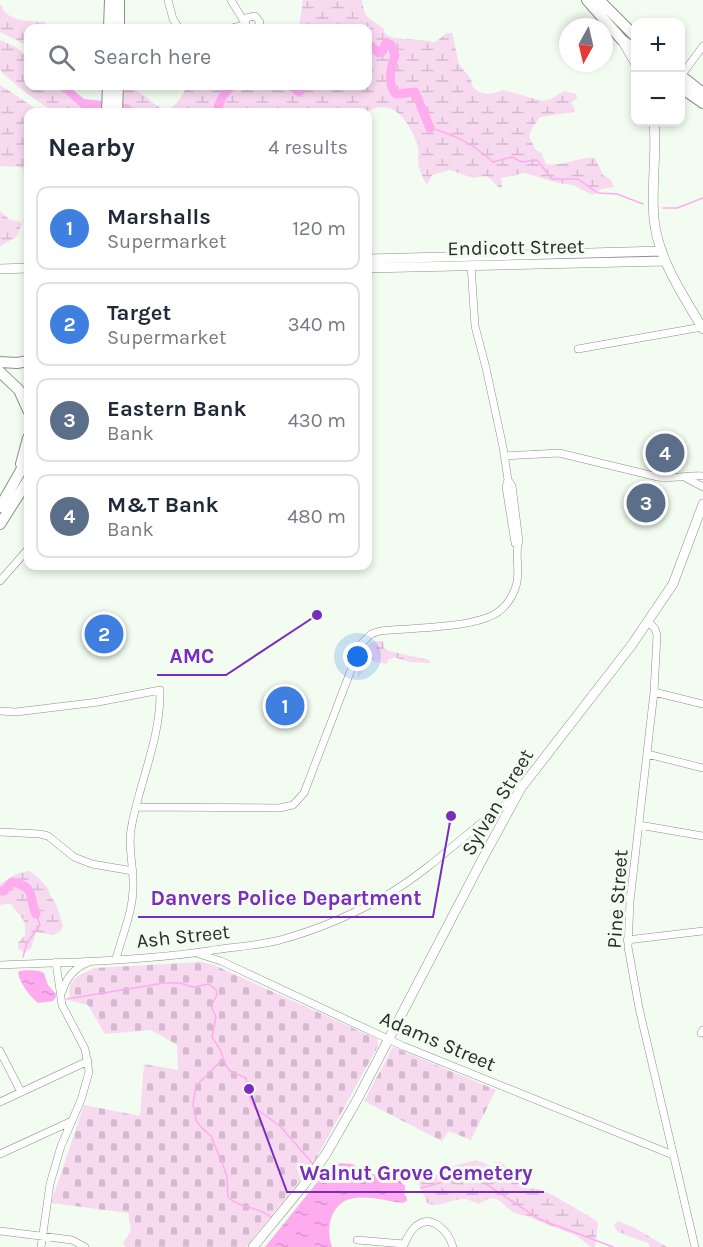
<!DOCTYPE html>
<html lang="en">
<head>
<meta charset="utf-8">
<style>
	:root { --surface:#fff; --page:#f2f2f3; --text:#1f2937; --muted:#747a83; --line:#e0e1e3; --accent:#1a73e8 }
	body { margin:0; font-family:Karla,sans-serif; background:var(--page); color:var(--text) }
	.controls { position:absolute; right:18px; top:18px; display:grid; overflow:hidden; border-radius:12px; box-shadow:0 3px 9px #0003 }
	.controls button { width:54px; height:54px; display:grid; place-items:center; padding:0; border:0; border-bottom:2px solid var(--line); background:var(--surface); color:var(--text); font:30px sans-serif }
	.compass { position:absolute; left:559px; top:18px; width:54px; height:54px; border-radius:50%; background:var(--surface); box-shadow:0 3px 9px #0003; rotate:188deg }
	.you { position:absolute; left:358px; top:657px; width:21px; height:21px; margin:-15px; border:4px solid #fff; border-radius:50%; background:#1a73e8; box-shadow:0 0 0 9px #1a73e833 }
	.badge { display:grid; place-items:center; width:39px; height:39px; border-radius:50%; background:var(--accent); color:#fff; font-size:20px; font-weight:700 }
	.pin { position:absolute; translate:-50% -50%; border:3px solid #fff; box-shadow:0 2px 6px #0006 }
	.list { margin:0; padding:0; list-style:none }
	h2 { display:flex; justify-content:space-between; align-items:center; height:78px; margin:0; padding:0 24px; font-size:26px }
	h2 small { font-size:20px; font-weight:400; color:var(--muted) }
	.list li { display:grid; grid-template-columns:39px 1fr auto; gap:18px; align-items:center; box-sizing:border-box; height:84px; margin:0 12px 12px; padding:0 12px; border:2px solid var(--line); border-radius:12px }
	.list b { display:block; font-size:22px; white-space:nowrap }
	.list p { margin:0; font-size:20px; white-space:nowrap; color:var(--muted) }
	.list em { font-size:20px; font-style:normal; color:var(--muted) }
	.icon { flex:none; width:33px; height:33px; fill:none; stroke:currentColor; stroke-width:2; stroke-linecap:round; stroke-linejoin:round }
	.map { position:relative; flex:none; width:703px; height:1247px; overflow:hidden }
	.search { position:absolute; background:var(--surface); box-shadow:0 3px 9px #0003; left:24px; top:24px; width:348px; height:66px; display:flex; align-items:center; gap:15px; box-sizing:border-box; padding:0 21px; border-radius:12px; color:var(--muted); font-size:22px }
	.panel { position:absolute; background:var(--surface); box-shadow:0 3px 9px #0003; left:24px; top:108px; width:348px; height:462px; border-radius:12px }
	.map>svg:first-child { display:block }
	.wetland { fill:url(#wetland-marsh) }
	.cemetery { fill:url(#cemetery-stones) }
	.water { fill:url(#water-ripples) }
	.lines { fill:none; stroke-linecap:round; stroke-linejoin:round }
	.stream { stroke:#feacef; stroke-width:1.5 }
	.river { stroke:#feacef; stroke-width:9 }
	.minor-casing { stroke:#899287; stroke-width:8 }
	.major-casing { stroke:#899287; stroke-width:10 }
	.highway-casing { stroke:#899287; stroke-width:12 }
	.minor { stroke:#fff; stroke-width:7 }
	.major { stroke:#fff; stroke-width:9 }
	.highway { stroke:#fff; stroke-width:10 }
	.labels { text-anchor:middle; stroke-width:6; stroke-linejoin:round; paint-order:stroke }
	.street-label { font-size:20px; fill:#282c28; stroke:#f2fcf0 }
	.leader { fill:none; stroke:#7b2cbf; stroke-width:2 }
	.callout-dot { fill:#7b2cbf; stroke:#f2fcf0; stroke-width:2 }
	.callout-label { font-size:21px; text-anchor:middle; font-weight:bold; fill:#7b2cbf; stroke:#f2fcf0; stroke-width:6; stroke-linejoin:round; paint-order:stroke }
</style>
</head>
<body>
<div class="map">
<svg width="703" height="1247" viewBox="0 0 703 1247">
	<defs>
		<pattern id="wetland-marsh" width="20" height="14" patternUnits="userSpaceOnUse" patternTransform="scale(1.5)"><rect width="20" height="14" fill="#f7d9f0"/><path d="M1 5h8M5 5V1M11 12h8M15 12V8" fill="none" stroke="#d4bace"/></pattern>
		<pattern id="cemetery-stones" width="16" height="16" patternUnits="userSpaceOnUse" patternTransform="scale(1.5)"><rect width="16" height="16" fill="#f7d9f0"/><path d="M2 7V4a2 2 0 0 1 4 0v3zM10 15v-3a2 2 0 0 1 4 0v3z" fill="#d4bace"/></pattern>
		<pattern id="water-ripples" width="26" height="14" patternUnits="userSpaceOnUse" patternTransform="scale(1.5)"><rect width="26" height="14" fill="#feacef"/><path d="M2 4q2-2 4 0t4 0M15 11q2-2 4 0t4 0" fill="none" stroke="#da94cd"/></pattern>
	</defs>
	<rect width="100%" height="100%" fill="#f2fcf0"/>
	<path class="wetland" d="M303,0H362C365,22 370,16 384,29L385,34L394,38L430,41L434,43L447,33H452L459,64L471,79L472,86C481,96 491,95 503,90L543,101L551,99L564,91L576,94L577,98L571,103L575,109L574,112L540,117L531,130L529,137L536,150L541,153L546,164C562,167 581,156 595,158L603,175L611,180L614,187L601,189L598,193L592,195L573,185L558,183L525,173L501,178L502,189C486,179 494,173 473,178L450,170L432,175L428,183L426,184C424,179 420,172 419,167C417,159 420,150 417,143C408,120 393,97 366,112H122L125,86C151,90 165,135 187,86H368V28H299Z
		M0,4C9,23 25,20 44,22L47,24V28H28V46L0,32Z
		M0,40L16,47L28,58V86H57L86,112C77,112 66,114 57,112C44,108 10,81 0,70Z
		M0,85L41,112H28V171L19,167L0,166Z
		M0,211L10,220L18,221L22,224L16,237L0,246Z
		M383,641L384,648L389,651L429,660L431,663L409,662L394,657L388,660L387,664L370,661L358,678C356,671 362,652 368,645C372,641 378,641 383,641Z
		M29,871C36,873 43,884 48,888L50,895L56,904L63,926L60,932L52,935L36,932L31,948L24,953L18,948V943L25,935C26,922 24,920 17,912C10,903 12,902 0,905V884L16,874Z
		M476,1160L493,1167L495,1162H500L509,1168L519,1170L525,1188L539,1189L551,1194L597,1221L598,1225L595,1247H591L577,1236L536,1220C529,1215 520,1216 513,1212C500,1204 498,1191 479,1204C475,1202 470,1200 465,1199C451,1198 440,1209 427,1203L418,1181L420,1176L427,1174L440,1175L450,1167Z
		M618,1221L635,1228L667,1247H650L648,1243L618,1232L614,1226Z"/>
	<path class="cemetery" d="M202,962L214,965L377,1039L378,1046L313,1164L246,1247H126L123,1243L131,1231L128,1213L51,1203L84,1105L140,1116L144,1064L178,1070L177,1045L151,1030L105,1034L88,1005L71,1001C65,980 78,975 95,968Z
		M393,1047L496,1090L471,1140L449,1131L442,1141L364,1101Z"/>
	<path class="water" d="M57,86H68L84,99L124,103L122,112L104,111L86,112Z
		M29,970L39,971L44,973L48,985L56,994V997L53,1001L38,1003C29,995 21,985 18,973L19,971Z
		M340,1163L352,1164L371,1174L401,1179L402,1184L405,1185V1190L403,1192L407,1198V1201L402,1203C387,1201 370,1196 355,1198C331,1200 325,1229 332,1247H265L327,1170Z"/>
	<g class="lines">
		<path class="stream" d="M430,128C457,136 472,143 493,162L512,157L522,162L537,160L552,179H578L598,193L617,194L643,204
			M663,208H677L703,198
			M23,957L27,943L40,925L36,914
			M67,999L164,983H180L193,987L209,984L216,990L217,995L211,1006L216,1017L212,1037C215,1043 221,1049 222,1055C228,1073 229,1071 246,1078L250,1099L255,1108L280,1126L313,1164
			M221,1061L196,1086L193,1104L196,1120L200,1126L211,1136L223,1165L227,1177L228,1197C240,1209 258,1206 271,1217
			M421,1188L447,1181L483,1182L539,1219L613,1247"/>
		<path class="river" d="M368,44L379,53L382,52L386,43L391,45L395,55C391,67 387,85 396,94L415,92L430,128
			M292,86L299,92L303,88V86
			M113,107L127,109L130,112
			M217,112C219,101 223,93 232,86
			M0,891H4L12,882C37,887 28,897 36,914"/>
		<defs>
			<path id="minor" d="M168,0L173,19L179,28
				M231,0L248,28
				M245,25L246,18L255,16L260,22L257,28
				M232,28L245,25
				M681,76L703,46
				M578,349L702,327
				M504,456L559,453L658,477C673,479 688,475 703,476
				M686,478L703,487
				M508,480L506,487L515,543
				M0,581L28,549
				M649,622L655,629L657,635L654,692L630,901L628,947L639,1008L695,1247
				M654,692L703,704
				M0,711L16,712L98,702L160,690C161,737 141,778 132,824C127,845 134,866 133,888C133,911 122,936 116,959
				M647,754L703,768
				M136,807L279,808L293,805L304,793L361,644L371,634L380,631C410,628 459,628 486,618C501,613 511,601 516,586C521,571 514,555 519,541L512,486L508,480L503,447L486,368L475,326L471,265
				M639,825L703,836
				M0,832L40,834L48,836L74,857L92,864L133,871
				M627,940L703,931
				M199,954L221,961L403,1046L673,1155
				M0,965C69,962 140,961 208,951C232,947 256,946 280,940C320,929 357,913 392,892C436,865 472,827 514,798
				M62,992C66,979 74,968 87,963
				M701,1033L703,1030
				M0,1051L21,1092
				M0,1102L88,1061
				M0,1154L72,1121
				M0,1231L72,1240L85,1247
				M357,1240L404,1244
				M41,1247L50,1184L61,1146L81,1100L89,1072L85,1049L62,1005L56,962
				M403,1247C406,1240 410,1231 416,1226C433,1213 449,1233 453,1247"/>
			<path id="major" d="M623,42L636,64
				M654,122C657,154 651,187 654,219C658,259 683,295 703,329
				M368,259L662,251
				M368,268L665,261
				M0,269L28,268
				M253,1247L303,1186L326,1154L357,1100L484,856L521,788L631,646L673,584L703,504"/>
			<path id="highway" d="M587,0L622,40L636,50
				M599,0L636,37
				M109,28L110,0
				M119,28V0
				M680,75L703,93
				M680,87L703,103
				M107,112L108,86
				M117,112L118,86
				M0,362L17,363L28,361
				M0,372L19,390L28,410
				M21,464L28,438
				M0,507L28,458
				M0,524L28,480"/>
		</defs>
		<use href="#minor" class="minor-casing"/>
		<use href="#major" class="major-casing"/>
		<use href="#highway" class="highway-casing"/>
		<use href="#minor" class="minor"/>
		<use href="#major" class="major"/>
		<use href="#highway" class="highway"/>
	</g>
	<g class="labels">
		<g class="street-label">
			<text transform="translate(516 247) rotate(-1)" y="7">Endicott Street</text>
			<text transform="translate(497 802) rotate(-59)" y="7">Sylvan Street</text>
			<text transform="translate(617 899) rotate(-86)" y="7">Pine Street</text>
			<text transform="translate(183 936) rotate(-6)" y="7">Ash Street</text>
			<text transform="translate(438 1041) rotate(23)" y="7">Adams Street</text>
		</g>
	</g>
	<path class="leader" d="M317 615L226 675H157M451 816L433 917H138M249 1089L287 1192H544"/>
	<g class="callout-dot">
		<circle cx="317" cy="615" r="6"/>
		<circle cx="451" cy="816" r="6"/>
		<circle cx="249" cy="1089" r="6"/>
	</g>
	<g class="callout-label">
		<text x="192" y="663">AMC</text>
		<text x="286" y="905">Danvers Police Department</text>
		<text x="416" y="1180">Walnut Grove Cemetery</text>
	</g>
</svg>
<div class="controls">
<button>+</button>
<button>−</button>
</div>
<svg class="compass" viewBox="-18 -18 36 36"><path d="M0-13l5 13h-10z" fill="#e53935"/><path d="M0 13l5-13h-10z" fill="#747a83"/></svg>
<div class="you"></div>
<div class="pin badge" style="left:285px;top:706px;background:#3f7fe0">1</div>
<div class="pin badge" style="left:104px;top:634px;background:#3f7fe0">2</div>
<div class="pin badge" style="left:646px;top:503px;background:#5c6f8a">3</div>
<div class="pin badge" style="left:665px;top:453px;background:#5c6f8a">4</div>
<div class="search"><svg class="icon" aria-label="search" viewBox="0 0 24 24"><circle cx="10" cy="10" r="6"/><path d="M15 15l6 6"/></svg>Search here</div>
<section class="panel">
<h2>Nearby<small>4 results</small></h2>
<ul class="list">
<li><span class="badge" style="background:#3f7fe0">1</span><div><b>Marshalls</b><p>Supermarket</p></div><em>120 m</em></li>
<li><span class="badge" style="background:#3f7fe0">2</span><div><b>Target</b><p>Supermarket</p></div><em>340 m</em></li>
<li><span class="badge" style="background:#5c6f8a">3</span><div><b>Eastern Bank</b><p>Bank</p></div><em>430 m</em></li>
<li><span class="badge" style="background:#5c6f8a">4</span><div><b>M&amp;T Bank</b><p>Bank</p></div><em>480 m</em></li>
</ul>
</section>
</div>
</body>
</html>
